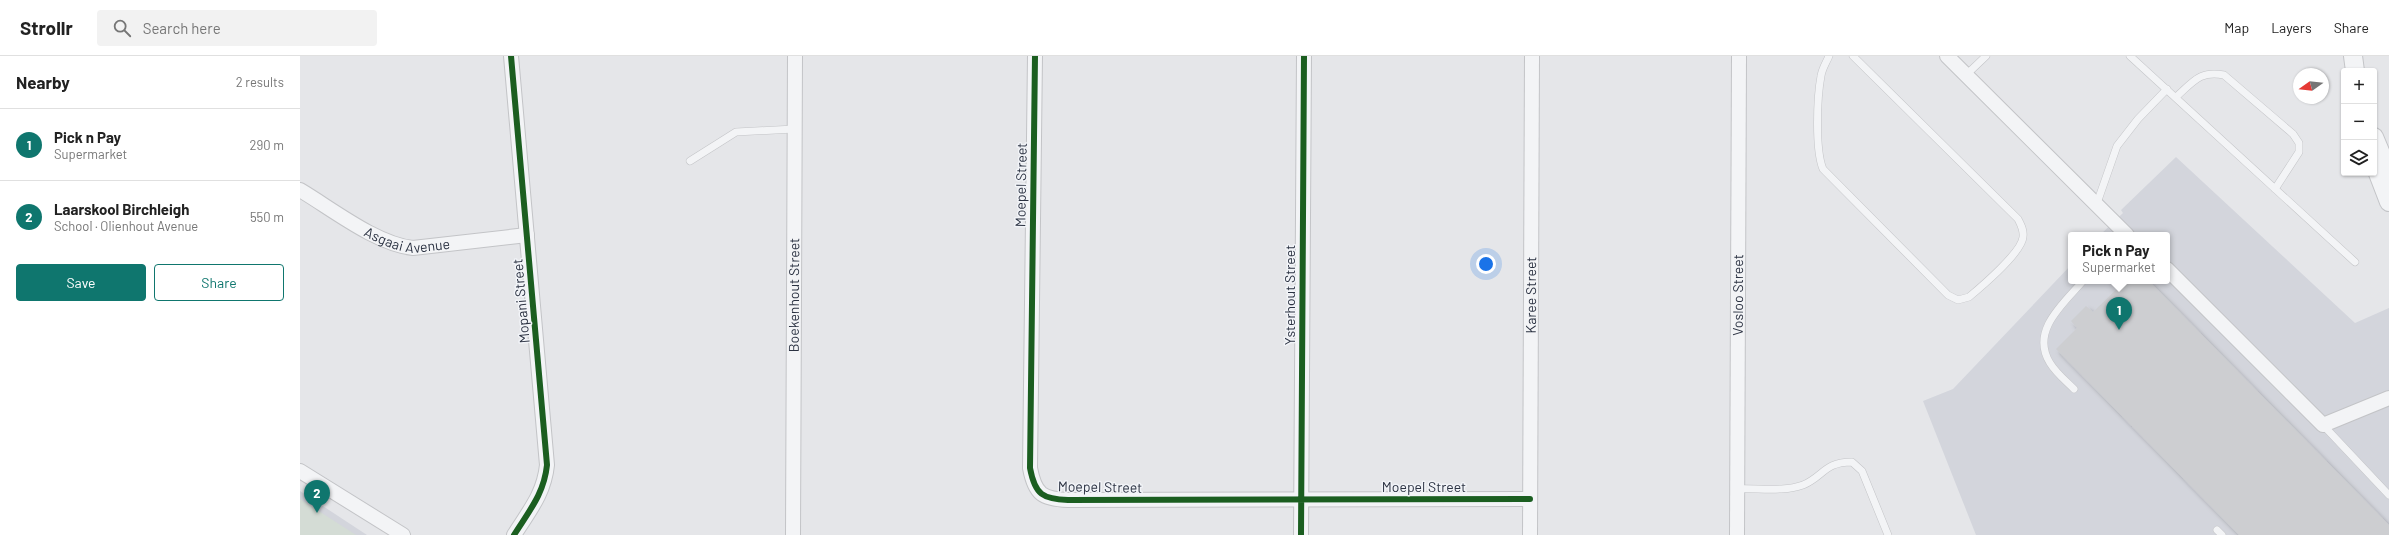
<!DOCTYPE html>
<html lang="en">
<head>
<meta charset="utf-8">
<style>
	:root { --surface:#fff; --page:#f2f2f2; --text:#222; --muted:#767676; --line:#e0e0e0; --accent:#0f766e }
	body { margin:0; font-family:Barlow,sans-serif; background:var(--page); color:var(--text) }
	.controls { position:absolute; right:12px; top:12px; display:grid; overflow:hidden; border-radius:4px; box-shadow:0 1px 3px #0004 }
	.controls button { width:36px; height:36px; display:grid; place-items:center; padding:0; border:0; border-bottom:1px solid var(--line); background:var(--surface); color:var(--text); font:20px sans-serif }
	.compass { position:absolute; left:1993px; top:12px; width:36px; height:36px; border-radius:50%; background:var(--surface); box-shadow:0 1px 3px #0004; rotate:255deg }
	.you { position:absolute; left:1186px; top:208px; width:14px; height:14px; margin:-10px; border:3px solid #fff; border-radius:50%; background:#1a73e8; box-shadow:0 0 0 6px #1a73e833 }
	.badge { display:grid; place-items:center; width:26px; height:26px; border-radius:50%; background:var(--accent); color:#fff; font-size:13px; font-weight:700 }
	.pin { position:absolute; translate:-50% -33px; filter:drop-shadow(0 1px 2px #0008) }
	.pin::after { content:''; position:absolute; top:21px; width:14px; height:12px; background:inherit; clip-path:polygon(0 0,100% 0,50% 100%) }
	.popup { position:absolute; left:1768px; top:176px; width:102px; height:52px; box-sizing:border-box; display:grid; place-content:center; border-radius:4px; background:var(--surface); filter:drop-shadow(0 1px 3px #0005); font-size:13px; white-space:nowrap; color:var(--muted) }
	.popup b { font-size:15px; color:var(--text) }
	.popup::after { content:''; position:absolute; left:50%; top:100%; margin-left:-8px; border:8px solid transparent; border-top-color:var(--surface) }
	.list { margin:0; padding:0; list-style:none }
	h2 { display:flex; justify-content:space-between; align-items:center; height:52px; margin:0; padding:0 16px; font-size:17px }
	h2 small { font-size:13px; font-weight:400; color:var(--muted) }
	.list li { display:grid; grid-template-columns:26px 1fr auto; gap:12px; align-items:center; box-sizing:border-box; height:72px; padding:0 16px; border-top:1px solid var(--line) }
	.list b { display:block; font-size:15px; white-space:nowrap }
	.list p { margin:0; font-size:13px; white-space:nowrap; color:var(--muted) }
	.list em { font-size:13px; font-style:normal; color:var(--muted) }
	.actions { display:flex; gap:8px; padding:12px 16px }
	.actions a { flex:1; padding:9px 0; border:1px solid var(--accent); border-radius:4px; text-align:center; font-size:14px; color:var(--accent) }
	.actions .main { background:var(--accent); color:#fff }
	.icon { flex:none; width:22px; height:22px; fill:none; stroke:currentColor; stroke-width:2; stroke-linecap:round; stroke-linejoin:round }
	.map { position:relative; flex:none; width:2089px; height:479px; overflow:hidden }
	header { display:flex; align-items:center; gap:24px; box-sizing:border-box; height:56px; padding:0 20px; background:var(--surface); border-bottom:1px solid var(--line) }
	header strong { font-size:19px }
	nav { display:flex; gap:22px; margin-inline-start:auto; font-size:14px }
	.search { width:280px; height:36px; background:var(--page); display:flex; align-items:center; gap:10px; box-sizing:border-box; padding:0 14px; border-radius:4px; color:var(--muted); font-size:15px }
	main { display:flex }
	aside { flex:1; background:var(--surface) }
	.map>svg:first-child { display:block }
	.built { fill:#d3d5dc }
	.green { fill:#d4dcd5 }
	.building { fill:#cdced1; filter:url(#shadow) }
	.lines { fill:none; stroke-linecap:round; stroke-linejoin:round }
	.service-casing { stroke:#c3c4c7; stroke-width:8 }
	.minor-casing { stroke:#c3c4c7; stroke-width:16 }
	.tertiary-casing { stroke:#c3c4c7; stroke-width:20 }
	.service { stroke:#f3f4f6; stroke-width:7 }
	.minor { stroke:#f3f4f6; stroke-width:14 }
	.tertiary { stroke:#f3f4f6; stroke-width:18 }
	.cycleway-casing { stroke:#f2f4f8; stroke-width:8 }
	.cycleway { stroke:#1b5e20; stroke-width:6 }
	.labels { text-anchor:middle; stroke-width:3; stroke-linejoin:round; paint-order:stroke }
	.street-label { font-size:14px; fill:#2b3242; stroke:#f2f4f8 }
</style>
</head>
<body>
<header>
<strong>Strollr</strong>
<div class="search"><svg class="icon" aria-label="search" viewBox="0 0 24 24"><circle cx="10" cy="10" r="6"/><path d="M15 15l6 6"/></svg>Search here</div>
<nav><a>Map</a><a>Layers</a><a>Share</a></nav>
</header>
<main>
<aside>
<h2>Nearby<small>2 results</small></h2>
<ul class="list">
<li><span class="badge">1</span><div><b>Pick n Pay</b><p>Supermarket</p></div><em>290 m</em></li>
<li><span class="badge">2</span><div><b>Laarskool Birchleigh</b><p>School · Olienhout Avenue</p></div><em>550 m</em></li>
</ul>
<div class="actions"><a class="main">Save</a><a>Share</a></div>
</aside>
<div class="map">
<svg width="2089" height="479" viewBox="0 0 2089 479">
	<defs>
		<filter id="shadow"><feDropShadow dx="3.5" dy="3.5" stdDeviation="2" flood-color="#0004"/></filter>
	</defs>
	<rect width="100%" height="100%" fill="#e5e6e9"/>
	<path class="built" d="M1876,101L2055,267L2089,252V479H1676L1623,345L1653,333L1771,209V225H1867V179H1800L1823,157L1821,154Z
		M0,435L67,479H0Z"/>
	<path class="green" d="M0,443L56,479H0Z"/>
	<path class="building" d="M1825,225H1849L2089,469V479H1939L1756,293L1777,272L1771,265L1786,250L1793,256Z"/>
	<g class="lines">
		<defs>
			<path id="service" d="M1529,0C1526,7 1522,13 1521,20C1517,41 1515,94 1523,113L1648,239L1658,244L1669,241C1681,231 1722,196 1723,181C1724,174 1721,169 1718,163L1553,0
				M1830,0L2055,206
				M1666,19L1686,0
				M1876,41C1893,26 1900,14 1924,19L1993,78L1999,87V96L1975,133
				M390,105L436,76L494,73
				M1796,150L1817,90L1838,63L1867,33
				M1774,333C1766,325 1756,317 1750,307C1730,275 1763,248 1783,225
				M2023,369L2089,439
				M1438,433C1458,432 1484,436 1503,429C1523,421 1524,406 1552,406L1562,415L1588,479
				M1917,474L1922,479"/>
			<g id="minor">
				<path d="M211,0L247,409C244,438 229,455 214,479"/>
				<path d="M735,0L730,412C735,439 743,443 768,444L1230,443"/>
				<path d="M1647,0L1827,179"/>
				<path id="s1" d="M0,134C32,153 76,188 113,192L227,179"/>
				<path d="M1867,213L2023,369L2089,342"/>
				<path d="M0,415L103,479"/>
				<path id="s2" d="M493,479L495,0"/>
				<path d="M1001,479L1004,0"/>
				<path id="s3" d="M1230,479L1232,0"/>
				<path id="s4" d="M1437,479L1439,0"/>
			</g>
			<path id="tertiary" d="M2053,0L2055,15
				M2074,81L2089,117
				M2074,107L2089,146"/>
		</defs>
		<use href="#service" class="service-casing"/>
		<use href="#minor" class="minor-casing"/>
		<use href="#tertiary" class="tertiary-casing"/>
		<use href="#service" class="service"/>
		<use href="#minor" class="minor"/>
		<use href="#tertiary" class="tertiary"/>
		<defs>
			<path id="cycleway" d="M211,0L247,409C244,438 229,455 214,479
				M735,0L730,412C735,439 743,443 768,444L1230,443
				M1001,479L1004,0"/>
		</defs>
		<use href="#cycleway" class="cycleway-casing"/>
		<use href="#cycleway" class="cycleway"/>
	</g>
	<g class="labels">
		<g class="street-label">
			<text transform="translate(721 129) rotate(-89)" y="5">Moepel Street</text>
			<text dy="5" stroke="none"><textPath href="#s1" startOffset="121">Asgaai Avenue</textPath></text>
			<text dy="5" stroke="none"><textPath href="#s2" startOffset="240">Boekenhout Street</textPath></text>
			<text transform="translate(990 239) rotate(-90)" y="5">Ysterhout Street</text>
			<text dy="5" stroke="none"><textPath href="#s3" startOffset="240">Karee Street</textPath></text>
			<text dy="5" stroke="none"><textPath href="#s4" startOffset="240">Vosloo Street</textPath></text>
			<text transform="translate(221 245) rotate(-95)" y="5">Mopani Street</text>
			<text transform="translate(800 431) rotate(1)" y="5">Moepel Street</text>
			<text x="1124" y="436">Moepel Street</text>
		</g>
	</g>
</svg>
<div class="controls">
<button>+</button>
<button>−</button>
<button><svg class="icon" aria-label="layers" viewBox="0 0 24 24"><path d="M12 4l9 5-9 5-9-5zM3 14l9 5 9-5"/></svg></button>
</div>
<svg class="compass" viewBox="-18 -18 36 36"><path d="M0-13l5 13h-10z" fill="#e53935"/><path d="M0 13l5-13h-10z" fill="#767676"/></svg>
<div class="you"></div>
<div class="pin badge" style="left:1819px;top:274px">1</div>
<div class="popup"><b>Pick n Pay</b>Supermarket</div>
<div class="pin badge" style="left:17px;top:457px">2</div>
</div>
</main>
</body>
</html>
